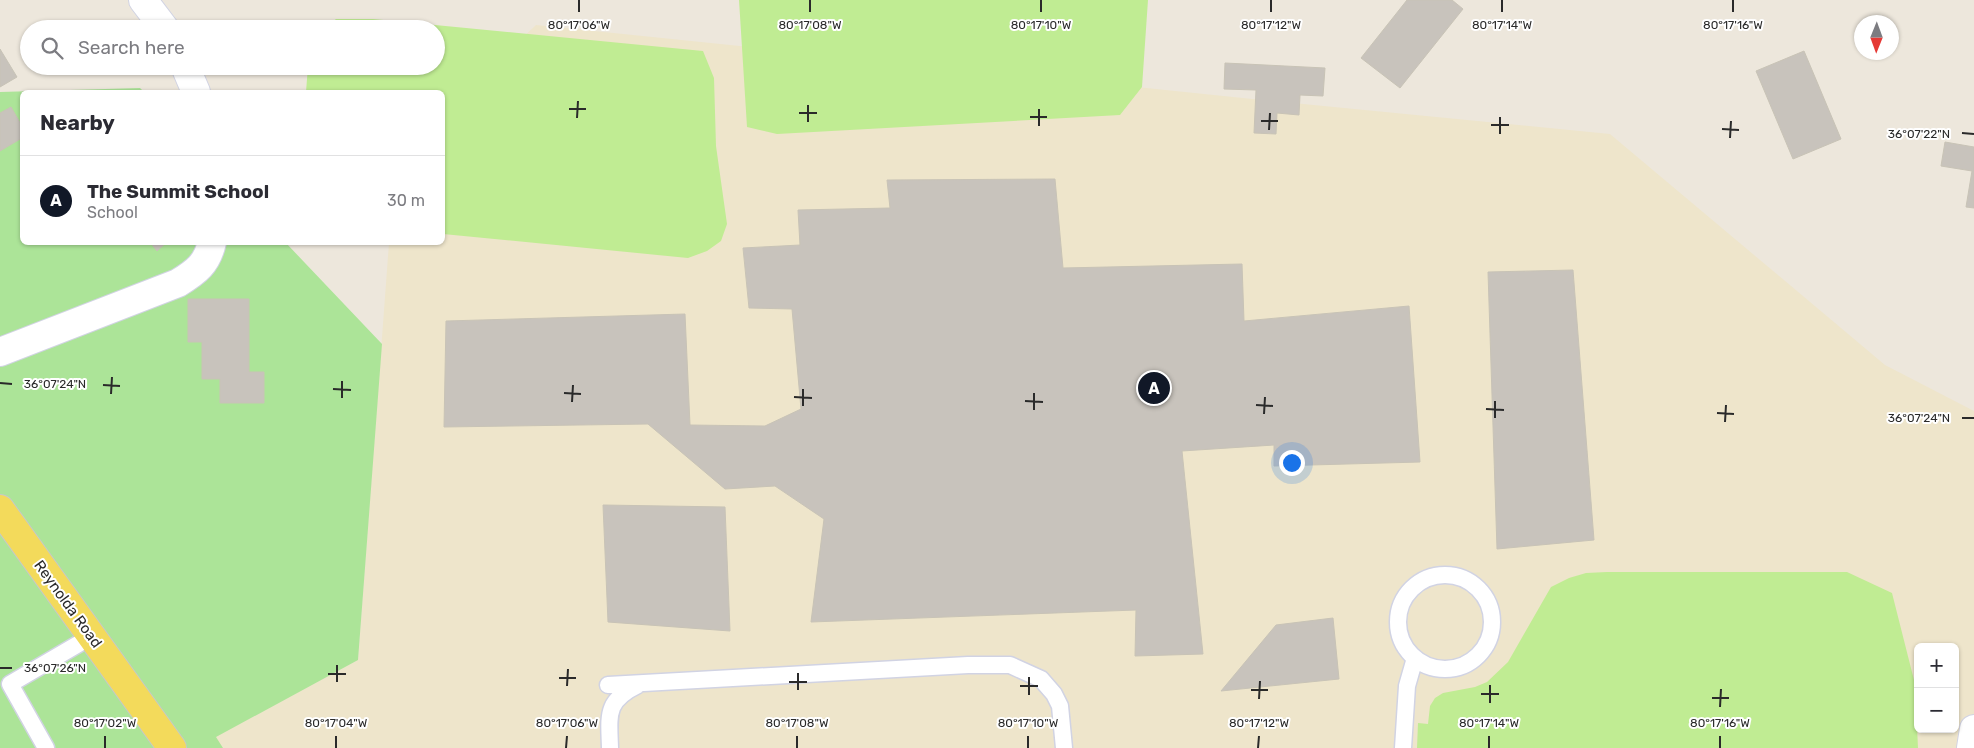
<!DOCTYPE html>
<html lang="en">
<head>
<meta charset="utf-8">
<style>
	:root { --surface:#fff; --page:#f7f7f7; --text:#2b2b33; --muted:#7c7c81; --line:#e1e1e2; --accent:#111827 }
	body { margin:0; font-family:Rubik,sans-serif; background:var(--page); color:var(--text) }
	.controls { position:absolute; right:15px; bottom:15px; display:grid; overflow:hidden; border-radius:8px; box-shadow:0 1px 4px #0004 }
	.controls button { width:45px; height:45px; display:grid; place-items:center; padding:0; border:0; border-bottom:1px solid var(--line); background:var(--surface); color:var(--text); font:25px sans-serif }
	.compass { position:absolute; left:1854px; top:15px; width:45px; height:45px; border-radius:50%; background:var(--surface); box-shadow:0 1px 4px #0004; rotate:181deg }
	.you { position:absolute; left:1291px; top:462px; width:18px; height:18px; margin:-12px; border:4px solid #fff; border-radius:50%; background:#1a73e8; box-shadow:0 0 0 8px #1a73e833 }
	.badge { display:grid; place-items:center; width:32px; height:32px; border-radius:50%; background:var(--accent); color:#fff; font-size:16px; font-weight:700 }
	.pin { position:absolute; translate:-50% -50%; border:2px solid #fff; box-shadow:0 1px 5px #0006 }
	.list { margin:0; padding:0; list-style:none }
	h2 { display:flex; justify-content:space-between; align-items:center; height:65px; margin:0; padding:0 20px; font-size:21px }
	h2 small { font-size:16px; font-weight:400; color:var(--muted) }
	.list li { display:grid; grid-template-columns:32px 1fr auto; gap:15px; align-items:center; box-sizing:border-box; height:90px; padding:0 20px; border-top:1px solid var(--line) }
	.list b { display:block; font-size:19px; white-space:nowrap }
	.list p { margin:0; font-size:16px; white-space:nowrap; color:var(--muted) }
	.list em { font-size:16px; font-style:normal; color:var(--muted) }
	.icon { flex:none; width:28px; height:28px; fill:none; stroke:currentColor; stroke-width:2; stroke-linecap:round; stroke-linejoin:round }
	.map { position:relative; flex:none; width:1974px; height:748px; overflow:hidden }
	.search { position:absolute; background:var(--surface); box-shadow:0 1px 4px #0004; left:20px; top:20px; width:425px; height:55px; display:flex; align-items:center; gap:12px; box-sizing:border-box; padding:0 18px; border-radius:28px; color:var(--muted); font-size:19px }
	.panel { position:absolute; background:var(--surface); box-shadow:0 1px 4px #0004; left:20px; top:90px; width:425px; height:155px; border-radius:8px }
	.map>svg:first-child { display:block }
	.education { fill:#eee5cb; fill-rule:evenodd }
	.green { fill:#ace498 }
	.pitch { fill:#c0ec93 }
	.building { fill:#c8c3bc; stroke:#c8c3b6 }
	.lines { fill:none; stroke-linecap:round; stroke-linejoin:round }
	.lane-casing { stroke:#d1d3e3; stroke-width:19 }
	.street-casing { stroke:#d1d3e3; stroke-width:30 }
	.primary-casing { stroke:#c8c8c8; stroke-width:30 }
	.lane { stroke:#fff; stroke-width:16 }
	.street { stroke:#fff; stroke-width:28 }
	.primary { stroke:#f3da5b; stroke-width:28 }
	.ticks { fill:none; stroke:#2a2a2a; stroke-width:2 }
	.labels { text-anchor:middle; stroke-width:4; stroke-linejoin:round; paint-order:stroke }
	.street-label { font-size:15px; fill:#2a2a2a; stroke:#fff }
	.ticks-label { font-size:12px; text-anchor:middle; fill:#2a2a2a; stroke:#fff; stroke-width:4; stroke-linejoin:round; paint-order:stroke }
</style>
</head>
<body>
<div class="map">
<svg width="1974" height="748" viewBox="0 0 1974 748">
	<rect width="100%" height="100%" fill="#ede7dc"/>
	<path class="education" d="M536,25L1262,100L1610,134L1885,365L1974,411V748H221L215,737L358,660L389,243L442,242L443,113ZM1918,647H1955V729H1918Z"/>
	<path class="green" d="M140,88L144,92H22V242L286,243L382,344L358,660L216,737L223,748H0V92Z"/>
	<path class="pitch" d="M739,0H1148L1142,87L1120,115L777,134L747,127Z
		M336,19H373L703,51L714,78L716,146L727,224L721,241L707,251L688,258L443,234L442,92H306L308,66H436V29H323Z
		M1847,572L1892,593L1915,684L1918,748H1417L1418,723L1428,724L1430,706L1435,698L1443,693L1475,687L1487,682L1508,662L1551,587L1569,578L1586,573L1607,572Z"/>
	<path class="building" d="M1407,0H1452L1463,9L1400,88L1361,58Z
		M0,49L17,77L0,87Z
		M1804,51L1841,139L1793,159L1756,71Z
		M1225,63L1325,68L1323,96L1300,95L1299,115L1277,113L1276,134L1254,133L1256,90L1224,89Z
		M11,107L22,126V138L0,151V113Z
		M1945,142L1974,147V208L1966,207L1972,171L1941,166Z
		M1055,179L1063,268L1242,264L1244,321L1409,306L1420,462L1274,466V445L1182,451L1203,654L1135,656L1136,610L811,622L824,519L775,486L725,489L648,424L444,427L446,321L685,314L690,425L765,426L801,409L792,309L749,308L743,248L800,245L798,210L890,208L887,180Z
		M150,242H167L157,251Z
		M1573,270L1594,540L1497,549L1488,272Z
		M188,299H249V372H264V403H220V379H202V342H188Z
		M603,505L725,507L730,631L608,622Z
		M1333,618L1339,679L1221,691L1276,625Z"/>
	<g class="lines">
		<defs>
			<path id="lane" d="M1398 622a47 47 0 1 1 94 0a47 47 0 1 1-94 0Z
				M608,685L968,665H1010L1041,679L1054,694L1060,706L1064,748
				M46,748L10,684L92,636
				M610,748C609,715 605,701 638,685
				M1403,748L1407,686L1415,658"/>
			<path id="street" d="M143,0L165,29
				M185,66L196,92
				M0,352L178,283C196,272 207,264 212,242
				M1971,748L1974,729"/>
			<path id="primary" d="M0,509L172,748"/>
		</defs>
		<use href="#lane" class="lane-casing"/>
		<use href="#street" class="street-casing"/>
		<use href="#primary" class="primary-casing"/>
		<use href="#lane" class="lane"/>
		<use href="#street" class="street"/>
		<use href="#primary" class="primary"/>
	</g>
	<path class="ticks" d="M579,12V0M810,12V0M1041,12V0M1271,12V0M1502,12V0M1733,12V0M569,109H586M799,113H817M1030,117H1047M577,118L578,101M1261,121H1278M808,122V105M1491,125H1509M1039,126V109M1722,129L1739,130M1269,130L1270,113M1962,133L1974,134M1500,134V117M1730,138L1731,121M0,383L12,384M103,385L120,386M333,389L351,390M564,393L581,394M111,394L112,377M794,397L812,398M342,398V381M1025,401L1043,402M572,402L573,385M1256,405L1273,406M803,406V389M1486,409L1504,410M1034,410V393M1717,413L1734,414M1264,414L1265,397M1495,418V401M1962,418H1974M1725,422L1726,405M0,668H12M328,674H346M559,678H576M337,682V665M789,682H807M567,686L568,669M1020,686H1038M798,690V673M1251,690H1268M1481,694H1499M1029,695V677M1712,698H1729M1259,699L1260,681M1490,703V685M1720,707L1721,689M105,748V736M336,748V736M566,748L567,736M797,748V736M1028,748V736M1258,748L1259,736M1489,748V736M1720,748V736"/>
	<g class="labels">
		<g class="street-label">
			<text transform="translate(68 604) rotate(54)" y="5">Reynolda Road</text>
		</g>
	</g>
	<g class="ticks-label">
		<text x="579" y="29">80°17'06"W</text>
		<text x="810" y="29">80°17'08"W</text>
		<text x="1041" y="29">80°17'10"W</text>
		<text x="1271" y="29">80°17'12"W</text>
		<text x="1502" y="29">80°17'14"W</text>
		<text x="1733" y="29">80°17'16"W</text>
		<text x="1919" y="138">36°07'22"N</text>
		<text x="55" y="388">36°07'24"N</text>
		<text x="1919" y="422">36°07'24"N</text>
		<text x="55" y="672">36°07'26"N</text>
		<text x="105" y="727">80°17'02"W</text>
		<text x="336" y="727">80°17'04"W</text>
		<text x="567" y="727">80°17'06"W</text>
		<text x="797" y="727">80°17'08"W</text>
		<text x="1028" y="727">80°17'10"W</text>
		<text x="1259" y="727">80°17'12"W</text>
		<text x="1489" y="727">80°17'14"W</text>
		<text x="1720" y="727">80°17'16"W</text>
	</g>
</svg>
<div class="controls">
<button>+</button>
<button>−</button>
</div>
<svg class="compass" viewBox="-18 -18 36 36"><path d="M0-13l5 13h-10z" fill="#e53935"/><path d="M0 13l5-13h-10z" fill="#7c7c81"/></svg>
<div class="you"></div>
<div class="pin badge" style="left:1154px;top:388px">A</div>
<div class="search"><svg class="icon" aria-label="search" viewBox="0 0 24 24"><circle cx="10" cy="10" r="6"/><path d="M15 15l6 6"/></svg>Search here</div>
<section class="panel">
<h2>Nearby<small></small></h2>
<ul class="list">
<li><span class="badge">A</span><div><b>The Summit School</b><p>School</p></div><em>30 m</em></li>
</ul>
</section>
</div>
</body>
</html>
